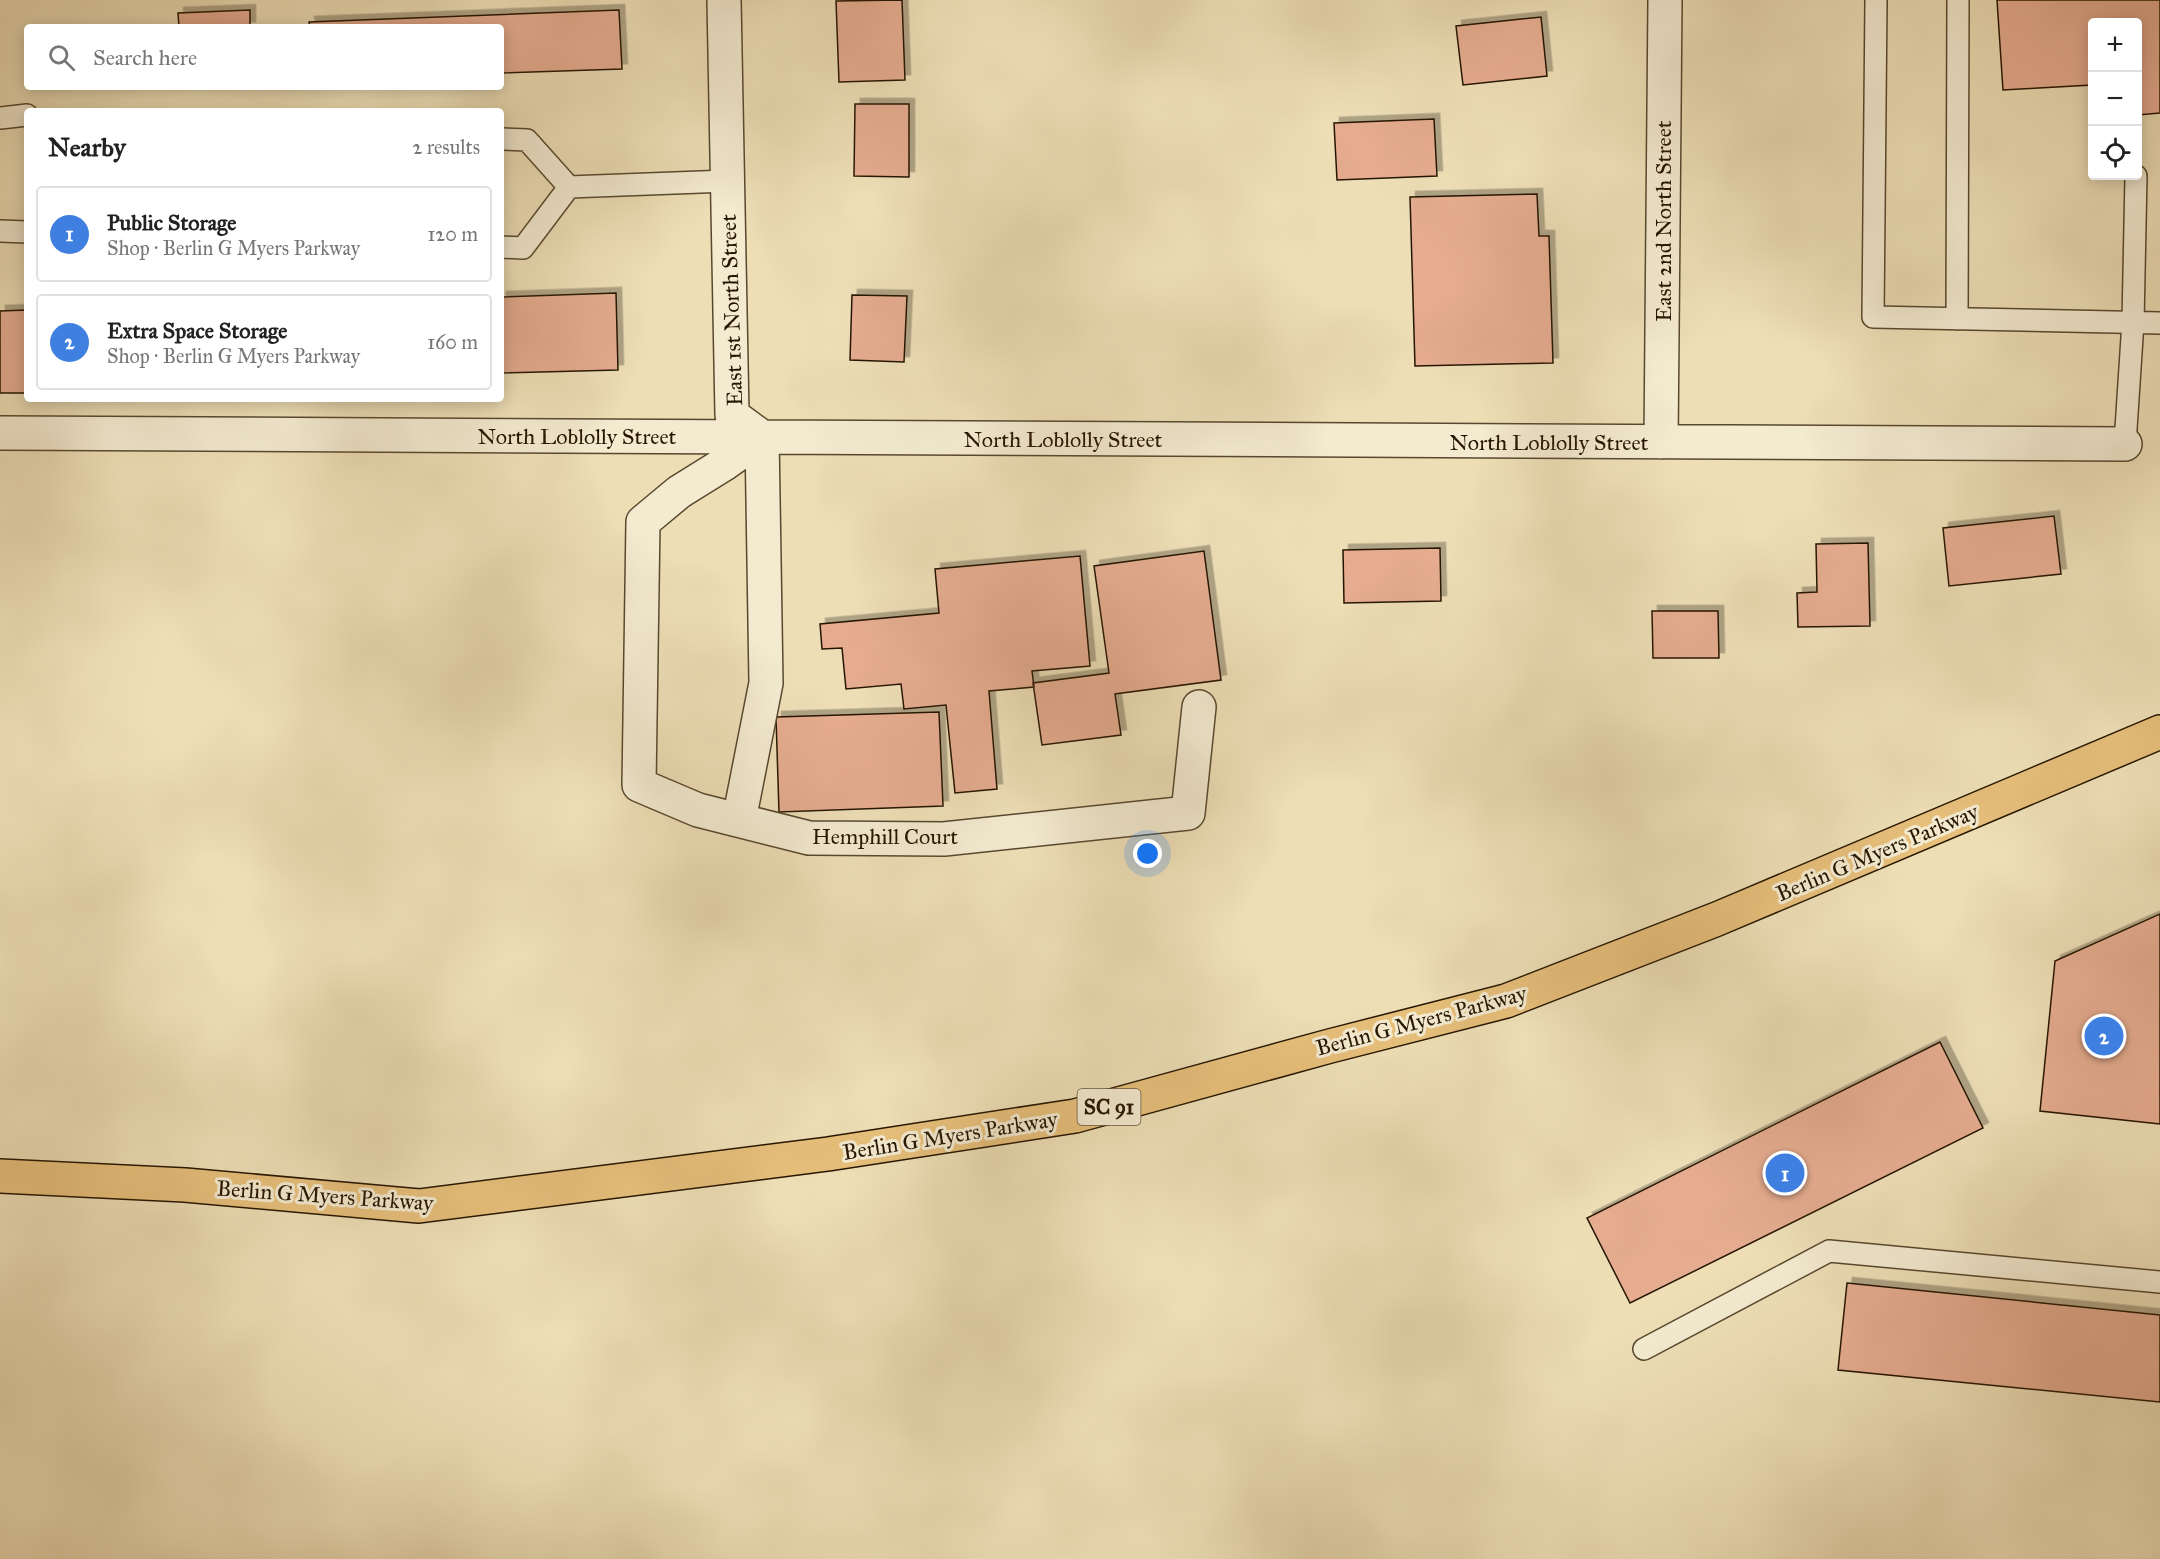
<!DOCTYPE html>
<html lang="en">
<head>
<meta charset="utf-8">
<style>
	:root { --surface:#fff; --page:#f2f2f2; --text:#222; --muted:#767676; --line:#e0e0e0; --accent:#2563eb }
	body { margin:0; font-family:"IM FELL Great Primer",serif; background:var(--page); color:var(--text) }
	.controls { position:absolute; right:18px; top:18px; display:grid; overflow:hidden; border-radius:6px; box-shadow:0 3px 15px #0003 }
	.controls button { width:54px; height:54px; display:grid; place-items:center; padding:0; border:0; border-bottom:2px solid var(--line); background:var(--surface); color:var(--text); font:30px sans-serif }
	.you { position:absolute; left:1148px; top:854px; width:21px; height:21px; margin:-15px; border:4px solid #fff; border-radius:50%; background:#1a73e8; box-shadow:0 0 0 9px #1a73e833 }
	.badge { display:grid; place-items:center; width:39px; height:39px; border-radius:50%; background:var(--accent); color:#fff; font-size:20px; font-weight:700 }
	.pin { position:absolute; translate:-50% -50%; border:3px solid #fff; box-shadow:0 2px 6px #0006 }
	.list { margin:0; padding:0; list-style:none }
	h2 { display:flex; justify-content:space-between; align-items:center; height:78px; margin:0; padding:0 24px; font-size:26px }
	h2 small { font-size:20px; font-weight:400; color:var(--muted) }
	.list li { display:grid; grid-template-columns:39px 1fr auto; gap:18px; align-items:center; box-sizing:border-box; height:96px; margin:0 12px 12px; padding:0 12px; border:2px solid var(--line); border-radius:6px }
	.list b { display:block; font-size:22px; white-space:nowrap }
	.list p { margin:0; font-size:20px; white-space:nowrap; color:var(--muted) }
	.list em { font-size:20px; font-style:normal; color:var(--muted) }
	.icon { flex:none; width:33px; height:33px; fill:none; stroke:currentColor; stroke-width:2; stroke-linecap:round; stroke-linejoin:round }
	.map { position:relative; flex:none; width:2160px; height:1559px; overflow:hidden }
	.search { position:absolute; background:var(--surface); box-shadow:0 3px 15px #0003; left:24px; top:24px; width:480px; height:66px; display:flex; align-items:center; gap:15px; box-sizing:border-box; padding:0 21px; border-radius:6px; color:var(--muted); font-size:22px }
	.panel { position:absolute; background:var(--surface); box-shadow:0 3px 15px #0003; left:24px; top:108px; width:480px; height:294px; border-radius:6px }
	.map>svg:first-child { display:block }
	.building { fill:#e5ac90; stroke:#261600; stroke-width:1.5; filter:url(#shadow) }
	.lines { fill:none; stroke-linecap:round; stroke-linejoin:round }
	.lane-casing { stroke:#58482e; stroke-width:24 }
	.street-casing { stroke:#58482e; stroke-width:36 }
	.primary-casing { stroke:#261600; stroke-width:36 }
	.lane { stroke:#f3ead0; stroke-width:21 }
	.street { stroke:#f3ead0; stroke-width:33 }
	.primary { stroke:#e6bf7b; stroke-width:33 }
	.labels { text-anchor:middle; stroke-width:6; stroke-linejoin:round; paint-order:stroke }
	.shield { fill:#f3ead0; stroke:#64563e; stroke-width:1.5 }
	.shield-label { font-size:21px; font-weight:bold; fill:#261600 }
	.street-label { font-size:22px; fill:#261600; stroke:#f3ead0 }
</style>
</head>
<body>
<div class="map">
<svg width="2160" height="1559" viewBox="0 0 2160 1559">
	<defs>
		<filter id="shadow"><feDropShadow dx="5.5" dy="-5.5" stdDeviation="0" flood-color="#0004"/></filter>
	</defs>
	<rect width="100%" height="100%" fill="#eddeb6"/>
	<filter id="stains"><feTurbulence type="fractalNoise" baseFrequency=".00333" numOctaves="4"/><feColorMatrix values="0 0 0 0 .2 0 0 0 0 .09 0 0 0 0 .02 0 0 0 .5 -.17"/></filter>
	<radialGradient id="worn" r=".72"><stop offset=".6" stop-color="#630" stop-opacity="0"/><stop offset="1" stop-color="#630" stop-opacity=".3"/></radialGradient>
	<path class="building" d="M902,0L905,80L839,82L836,1Z
		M1997,0H2160V113L2138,115V22H2092V85L2003,90Z
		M250,10V27H179L178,13Z
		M619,10L622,69L501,73V27H310L309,22Z
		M1541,17L1547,76L1463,85L1456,26Z
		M855,104H909V177L854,176Z
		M1434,119L1437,176L1337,180L1334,123Z
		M1537,194L1539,236H1549L1553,363L1415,366L1410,197Z
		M616,293L618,370L501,373V297Z
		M852,295L907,296L904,362L850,360Z
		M27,310V393H0V311Z
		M2054,516L2061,574L1949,586L1943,528Z
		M1868,543L1870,626L1798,627L1797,593L1817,592L1816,544Z
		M1440,548L1441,601L1344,603L1343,550Z
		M1204,551L1221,680L1115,694L1121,735L1042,745L1033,683L1109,673L1094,566Z
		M1080,556L1090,666L1032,671L1034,687L989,691L997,789L955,793L946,705L904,709L901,684L846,689L842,648L822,649L820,624L939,613L935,569Z
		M1652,611H1718L1719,658H1653Z
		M939,712L943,806L779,812L776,717Z
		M2160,914V1124L2040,1111L2055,961Z
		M1940,1042L1983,1128L1630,1303L1587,1218Z
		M1847,1283L2160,1315V1402L1838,1370Z"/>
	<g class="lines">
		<defs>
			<path id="lane" d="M1876,0L1873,317L2160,323
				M0,118L27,115
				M501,139L527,140L569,187
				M569,187L727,181
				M0,231L27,232
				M501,247L523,248L569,187
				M1957,319L1958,0
				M2125,444L2133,322L2136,176
				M1644,1349L1829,1251L2160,1282"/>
			<path id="street" d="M724,0L732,415L762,437L766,683L739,820
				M0,433L2125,444
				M762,437L724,464L679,492L643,522L639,785L698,810L809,838L944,839L1188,813L1199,707
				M1661,442L1665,0"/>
			<path id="primary" d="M0,1176L185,1185L419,1206L828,1154L1075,1116L1330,1046L1506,1001L1717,919L2160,732"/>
		</defs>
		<use href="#lane" class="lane-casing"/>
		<use href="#street" class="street-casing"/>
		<use href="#primary" class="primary-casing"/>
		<use href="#lane" class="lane"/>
		<use href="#street" class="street"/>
		<use href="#primary" class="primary"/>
	</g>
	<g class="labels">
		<rect class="shield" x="1077.5" y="1089" width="63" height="36" rx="4.5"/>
		<g class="shield-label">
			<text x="1109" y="1114">SC 91</text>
		</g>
		<g class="street-label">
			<text transform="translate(1663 221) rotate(-90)" y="8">East 2nd North Street</text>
			<text transform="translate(731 310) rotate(-92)" y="8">East 1st North Street</text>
			<text x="577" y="444">North Loblolly Street</text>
			<text x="1063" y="447">North Loblolly Street</text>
			<text x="1549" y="450">North Loblolly Street</text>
			<text x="885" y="844">Hemphill Court</text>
			<text transform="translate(1877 852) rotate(-23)" y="8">Berlin G Myers Parkway</text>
			<text transform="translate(1421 1020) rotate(-15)" y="8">Berlin G Myers Parkway</text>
			<text transform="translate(950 1135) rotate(-9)" y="8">Berlin G Myers Parkway</text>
			<text transform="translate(325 1195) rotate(4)" y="8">Berlin G Myers Parkway</text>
		</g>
	</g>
	<rect width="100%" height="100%" filter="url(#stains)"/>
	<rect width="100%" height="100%" fill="url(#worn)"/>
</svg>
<div class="controls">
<button>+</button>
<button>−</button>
<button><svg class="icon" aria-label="locate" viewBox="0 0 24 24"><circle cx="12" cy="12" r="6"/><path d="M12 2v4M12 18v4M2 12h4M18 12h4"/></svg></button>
</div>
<div class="you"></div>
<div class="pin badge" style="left:1785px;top:1173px;background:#3f7fe0">1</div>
<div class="pin badge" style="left:2104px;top:1036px;background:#3f7fe0">2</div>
<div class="search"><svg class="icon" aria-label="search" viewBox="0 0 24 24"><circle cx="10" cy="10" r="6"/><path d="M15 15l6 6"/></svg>Search here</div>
<section class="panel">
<h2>Nearby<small>2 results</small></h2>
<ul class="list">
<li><span class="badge" style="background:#3f7fe0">1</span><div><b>Public Storage</b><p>Shop · Berlin G Myers Parkway</p></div><em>120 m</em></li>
<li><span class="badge" style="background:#3f7fe0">2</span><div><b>Extra Space Storage</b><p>Shop · Berlin G Myers Parkway</p></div><em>160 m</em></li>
</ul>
</section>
</div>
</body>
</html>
